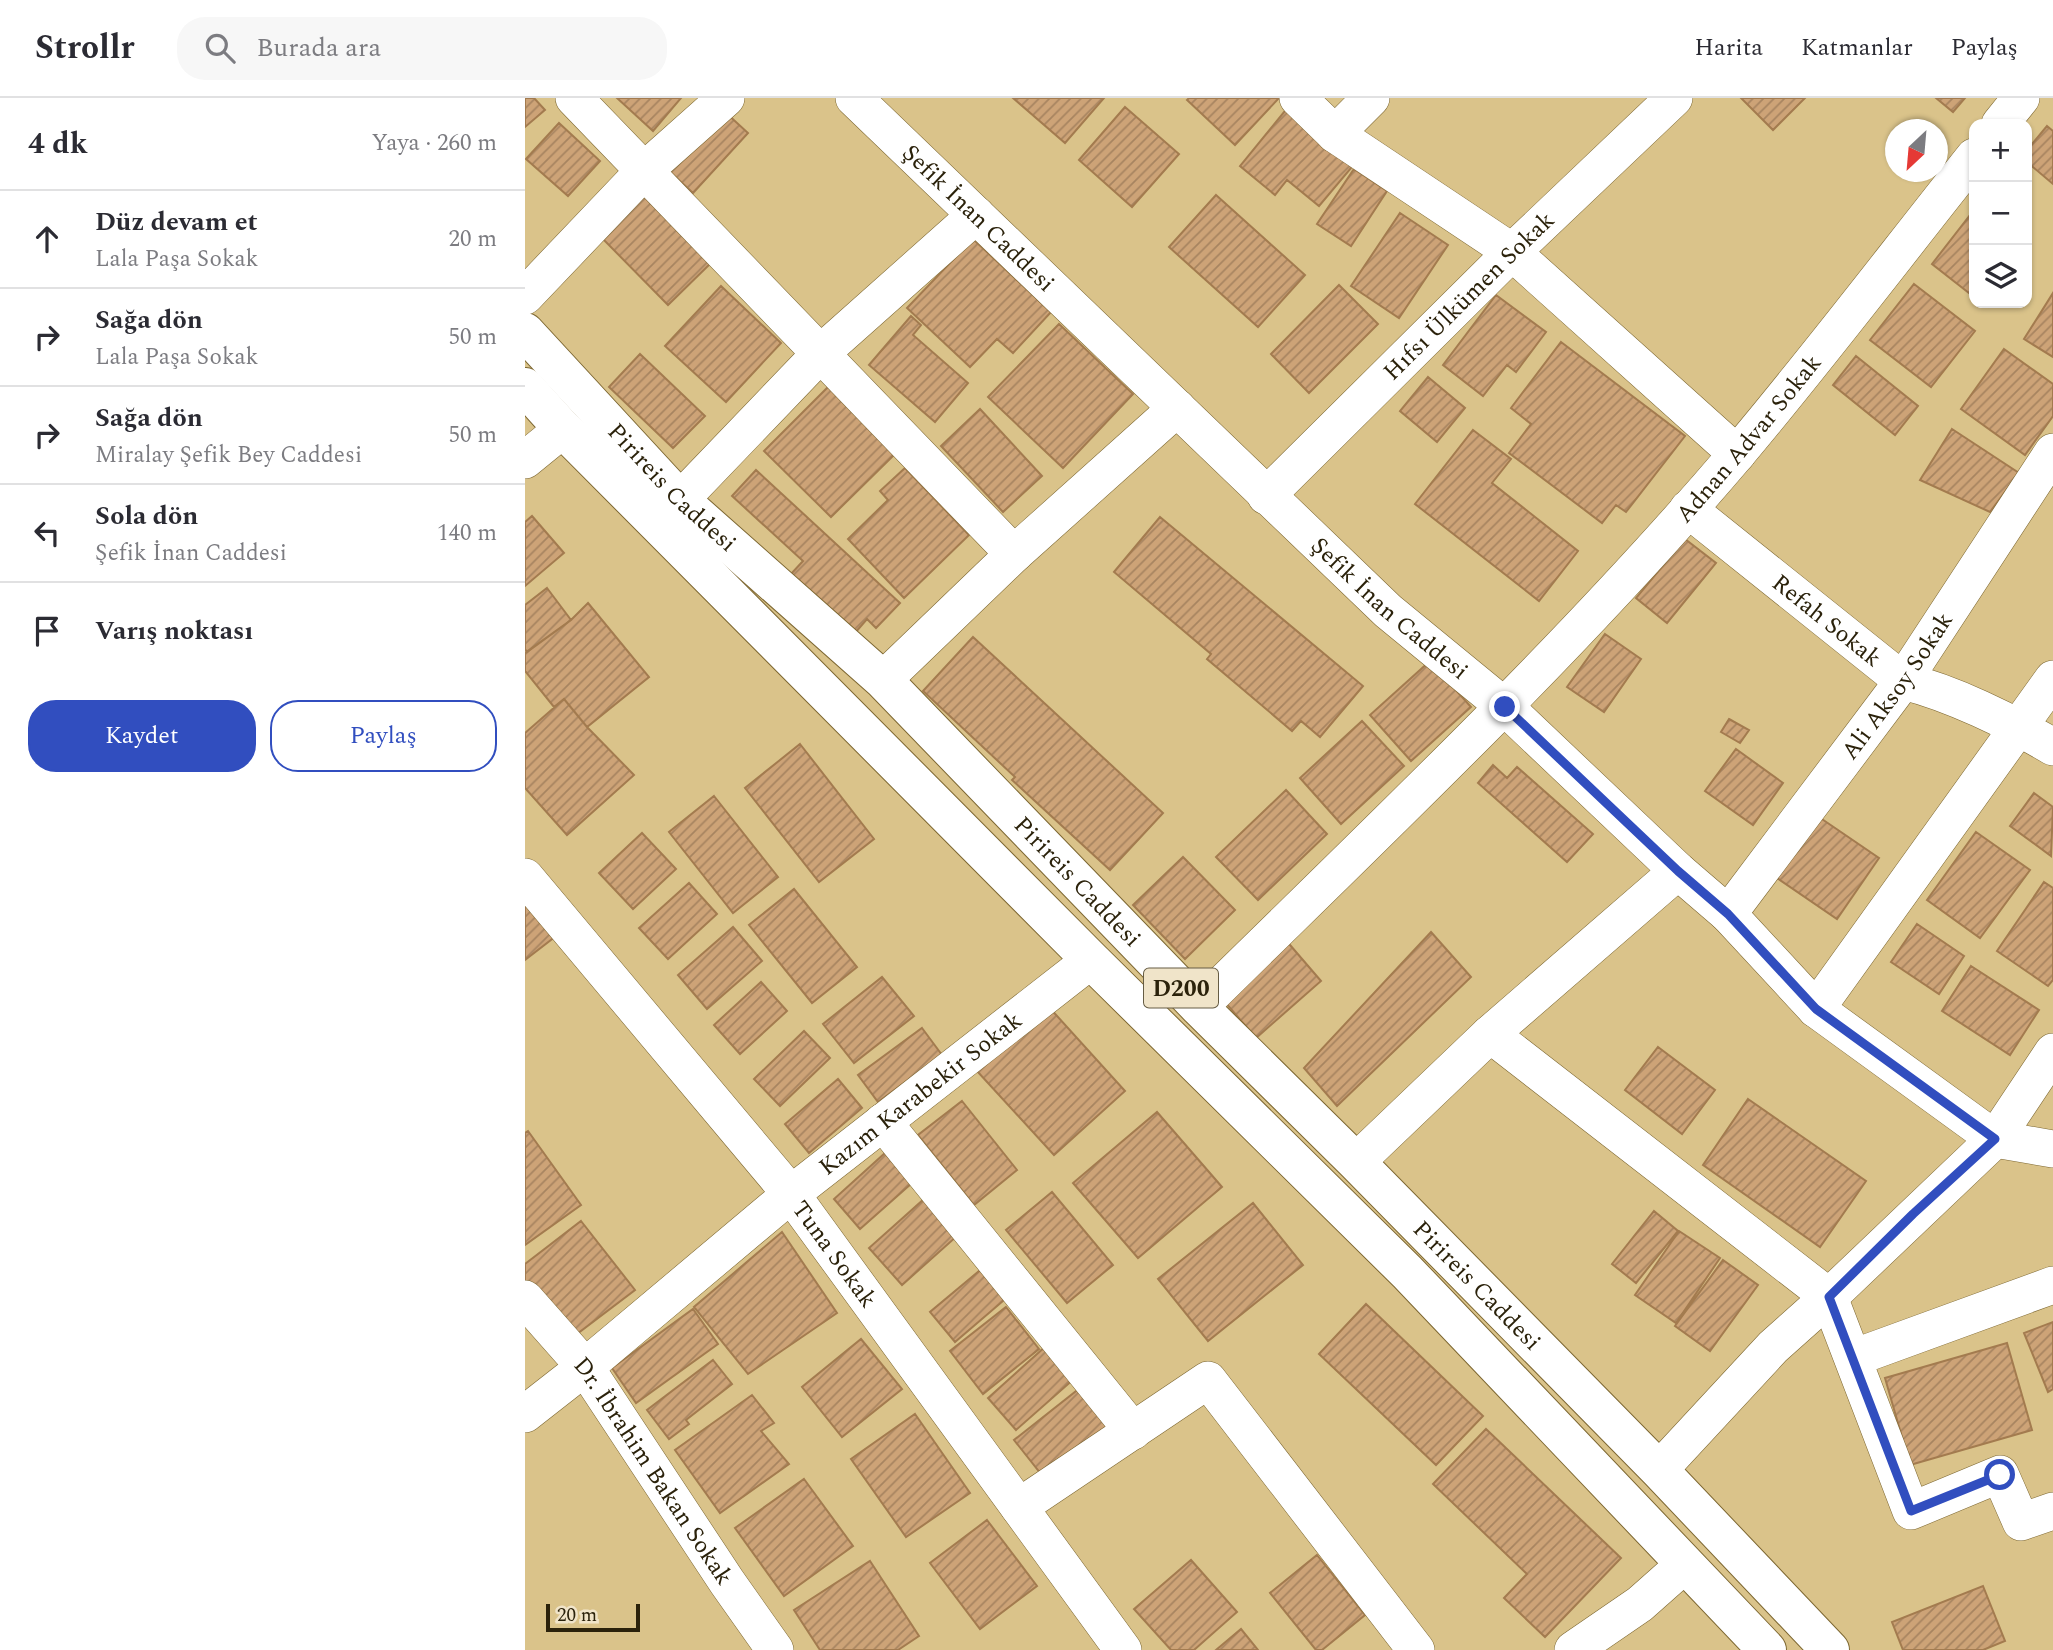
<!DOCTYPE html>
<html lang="tr">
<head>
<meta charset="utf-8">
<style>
	:root { --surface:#fff; --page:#f7f7f7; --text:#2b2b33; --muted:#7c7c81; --line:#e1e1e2; --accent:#314ebf }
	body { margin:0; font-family:Spectral,serif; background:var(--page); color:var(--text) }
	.controls { position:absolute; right:21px; top:21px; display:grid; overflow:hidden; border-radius:14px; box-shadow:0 2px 5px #0004 }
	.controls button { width:63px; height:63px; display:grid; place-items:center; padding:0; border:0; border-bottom:2px solid var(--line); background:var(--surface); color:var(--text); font:35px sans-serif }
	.compass { position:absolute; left:1360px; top:21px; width:63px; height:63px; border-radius:50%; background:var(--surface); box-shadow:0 2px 5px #0004; rotate:206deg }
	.scale { position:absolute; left:21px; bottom:18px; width:94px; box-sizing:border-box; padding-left:7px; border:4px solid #2b220b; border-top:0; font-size:19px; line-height:24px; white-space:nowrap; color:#2b220b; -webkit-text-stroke:5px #f0e4c9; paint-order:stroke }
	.stop { position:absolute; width:21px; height:21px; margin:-16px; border:5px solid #314ebf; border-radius:50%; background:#fff }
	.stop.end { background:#314ebf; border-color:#fff; box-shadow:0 2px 7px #0008 }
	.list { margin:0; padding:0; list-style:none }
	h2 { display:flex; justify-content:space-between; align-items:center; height:91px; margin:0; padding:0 28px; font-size:30px }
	h2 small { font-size:23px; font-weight:400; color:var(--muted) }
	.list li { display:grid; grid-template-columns:46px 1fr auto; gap:21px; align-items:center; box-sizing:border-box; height:98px; padding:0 28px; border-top:2px solid var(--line) }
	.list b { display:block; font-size:26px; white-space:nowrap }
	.list p { margin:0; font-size:23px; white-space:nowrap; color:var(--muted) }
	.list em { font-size:23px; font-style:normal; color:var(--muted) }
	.actions { display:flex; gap:14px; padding:21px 28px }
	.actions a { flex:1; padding:16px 0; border:2px solid var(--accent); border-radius:28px; text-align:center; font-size:24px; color:var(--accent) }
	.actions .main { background:var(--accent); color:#fff }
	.icon { flex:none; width:38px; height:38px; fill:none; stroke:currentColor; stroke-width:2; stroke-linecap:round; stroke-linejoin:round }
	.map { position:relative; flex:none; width:1528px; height:1552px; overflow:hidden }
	header { display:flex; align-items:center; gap:42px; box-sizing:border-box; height:98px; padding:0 35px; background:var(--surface); border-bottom:2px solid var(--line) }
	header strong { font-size:33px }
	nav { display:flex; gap:38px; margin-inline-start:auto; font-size:24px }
	.search { width:490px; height:63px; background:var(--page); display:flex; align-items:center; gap:18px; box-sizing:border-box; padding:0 24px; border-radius:28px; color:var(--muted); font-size:26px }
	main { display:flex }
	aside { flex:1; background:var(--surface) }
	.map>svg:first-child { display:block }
	.building { fill:url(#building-hatch); stroke:#a37b4f; stroke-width:2 }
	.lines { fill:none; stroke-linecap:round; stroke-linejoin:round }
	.street-casing { stroke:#7d6731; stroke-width:38 }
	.highway-casing { stroke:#7d6731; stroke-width:40 }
	.street { stroke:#fff; stroke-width:37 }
	.highway { stroke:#fff; stroke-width:38 }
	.route { stroke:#314ebf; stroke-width:9 }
	.labels { text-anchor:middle; stroke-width:7; stroke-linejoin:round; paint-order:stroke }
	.shield { fill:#f0e4c9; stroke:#665c44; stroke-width:2 }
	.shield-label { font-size:23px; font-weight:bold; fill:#2b220b }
	.street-label { font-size:24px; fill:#2b220b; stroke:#f0e4c9 }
</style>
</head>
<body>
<header>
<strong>Strollr</strong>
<div class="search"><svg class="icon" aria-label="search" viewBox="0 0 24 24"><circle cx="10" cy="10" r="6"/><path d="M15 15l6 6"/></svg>Burada ara</div>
<nav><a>Harita</a><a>Katmanlar</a><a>Paylaş</a></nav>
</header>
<main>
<aside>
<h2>4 dk<small>Yaya · 260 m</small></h2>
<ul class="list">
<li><svg class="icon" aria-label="ahead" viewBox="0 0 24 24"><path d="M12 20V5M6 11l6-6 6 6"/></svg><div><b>Düz devam et</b><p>Lala Paşa Sokak</p></div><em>20 m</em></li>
<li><svg class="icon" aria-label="right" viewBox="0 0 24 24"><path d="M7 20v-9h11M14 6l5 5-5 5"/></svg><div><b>Sağa dön</b><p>Lala Paşa Sokak</p></div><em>50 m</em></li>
<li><svg class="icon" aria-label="right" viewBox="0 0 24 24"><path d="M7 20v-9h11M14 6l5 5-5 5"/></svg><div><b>Sağa dön</b><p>Miralay Şefik Bey Caddesi</p></div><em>50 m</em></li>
<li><svg class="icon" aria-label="left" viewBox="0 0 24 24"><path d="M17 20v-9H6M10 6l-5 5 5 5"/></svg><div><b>Sola dön</b><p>Şefik İnan Caddesi</p></div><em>140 m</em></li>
<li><svg class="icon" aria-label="arrive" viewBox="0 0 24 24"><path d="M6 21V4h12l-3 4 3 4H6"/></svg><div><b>Varış noktası</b></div></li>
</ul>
<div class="actions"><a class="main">Kaydet</a><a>Paylaş</a></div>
</aside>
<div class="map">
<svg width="1528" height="1552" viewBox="0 0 1528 1552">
	<defs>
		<pattern id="building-hatch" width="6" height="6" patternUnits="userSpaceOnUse" patternTransform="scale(1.75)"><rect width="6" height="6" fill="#cda377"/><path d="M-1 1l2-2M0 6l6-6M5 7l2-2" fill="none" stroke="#a78460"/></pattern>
	</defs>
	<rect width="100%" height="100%" fill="#dac38a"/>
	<path class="building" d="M0,0H9L20,12L0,29Z
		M92,0H156L128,33Z
		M488,0H579L540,45Z
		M664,0H754L710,47L662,2Z
		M1216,0H1280L1248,32Z
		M1411,0H1440L1428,14Z
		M764,8L832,63L794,108L762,82L750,97L715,68Z
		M600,9L654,56L607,109L554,62Z
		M199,13L223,35L168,95L144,73Z
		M34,25L75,63L43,98L1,61Z
		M1522,28L1528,33V86L1502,64V52Z
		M829,71L862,93L826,148L792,126Z
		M120,95L188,163L143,207L76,139Z
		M691,97L780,177L733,229L644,149Z
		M1449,112V199L1407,166Z
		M875,115L923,147L874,220L826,188Z
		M448,141L526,214L488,255L472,241L445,269L382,210Z
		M1389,186L1450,233L1406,289L1345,242Z
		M814,187L853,226L784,295L746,256Z
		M196,188L256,245L201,304L140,248Z
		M1528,195V259L1499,241Z
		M971,197L1021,234L991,274L982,267L958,298L918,267Z
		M386,218L396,227L388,237L443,285L410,324L344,267Z
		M534,226L608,296L538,370L463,299Z
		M1036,244L1160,338L1101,414L1091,407L1077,425L984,355L1006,326L986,310Z
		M1479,251L1528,286V318L1500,357L1436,311Z
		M115,256L180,318L148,350L84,289Z
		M1331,258L1393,308L1370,337L1308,287Z
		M903,279L940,310L912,344L875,313Z
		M304,288L371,355L306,419L239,353Z
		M455,311L517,378L478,414L416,348Z
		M1427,331L1494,375L1465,414L1395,382Z
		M948,332L986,361L967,385L1053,453L1014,503L890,406Z
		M380,370L444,437L379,500L323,441L363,402L355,393Z
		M231,372L375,505L351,530L342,521L330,535L266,476L278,463L207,398Z
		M7,418L39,455L0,488V424Z
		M635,419L838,588L795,639L776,623L767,633L682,561L686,556L589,474Z
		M1160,441L1191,465L1142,525L1111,500Z
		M22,490L46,522L2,554L0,551V507Z
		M63,505L124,579L62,629L39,601L29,609L0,573V555L46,522Z
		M1080,536L1116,561L1079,614L1042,589Z
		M448,539L638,715L585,772L487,682L490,679L398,593Z
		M905,563L946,609L886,663L845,617Z
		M39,601L62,629L109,677L42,737L0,690V635Z
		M1204,621L1224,632L1215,645L1196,634Z
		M837,623L879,668L816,726L775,680Z
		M275,646L349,741L294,784L220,690Z
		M1211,651L1258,685L1228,727L1180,693Z
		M968,667L982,680L992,669L1068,736L1042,764L953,685Z
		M761,692L802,736L733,802L691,759Z
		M1509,695L1528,709L1526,758L1485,728Z
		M189,698L253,779L208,815L144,734Z
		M1291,717L1354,760L1312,821L1249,778Z
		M1451,734L1505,772L1455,840L1402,802Z
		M117,735L151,771L108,811L74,775Z
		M658,759L710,812L660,861L608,807Z
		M1519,784L1528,790V882L1523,888L1472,853Z
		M164,785L192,816L143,861L114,830Z
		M269,791L332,869L287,905L224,827Z
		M0,799L31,838L0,862Z
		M1392,826L1439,858L1414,896L1366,864Z
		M208,829L237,863L182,911L153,877Z
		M906,834L946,879L812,1008L779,970Z
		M759,840L796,883L731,940L693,896Z
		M1446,868L1514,912L1485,957L1417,913Z
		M357,879L389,918L329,965L298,926Z
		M236,884L262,913L215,956L189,927Z
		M523,908L600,993L529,1057L452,973Z
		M397,930L417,957L353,1004L333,977Z
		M279,933L305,960L255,1008L229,981Z
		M1133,949L1190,992L1157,1036L1100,992Z
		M313,981L337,1010L284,1055L260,1026Z
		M1223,1001L1341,1083L1295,1149L1178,1067Z
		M437,1003L492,1072L449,1107L393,1037Z
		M632,1014L697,1089L613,1160L548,1085Z
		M3,1033L56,1107L0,1147V1035Z
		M360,1055L386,1086L335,1131L309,1101Z
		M527,1094L588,1167L542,1205L481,1132Z
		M399,1101L432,1138L377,1187L344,1150Z
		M728,1105L778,1167L683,1243L633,1181Z
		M1129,1113L1153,1133L1111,1185L1087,1166Z
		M56,1123L110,1192L40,1245L0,1193V1166Z
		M1154,1133L1195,1160L1151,1225L1110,1197Z
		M257,1134L312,1215L223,1276L169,1209Z
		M1198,1162L1233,1187L1185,1253L1150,1228Z
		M460,1168L485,1197L430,1244L405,1214Z
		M841,1206L958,1318L911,1367L794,1256Z
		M481,1209L514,1251L458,1296L425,1253Z
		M168,1211L193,1246L111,1305L87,1270Z
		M1528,1224V1291L1523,1294L1499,1235Z
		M336,1241L377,1291L317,1339L277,1289Z
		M1482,1245L1507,1332L1385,1367L1360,1280Z
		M521,1248L550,1280L491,1332L463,1300Z
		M188,1262L207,1286L161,1322L164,1326L144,1341L122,1312Z
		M555,1290L590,1335L524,1386L489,1342Z
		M227,1297L249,1325L236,1333L264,1366L195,1415L150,1352Z
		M390,1316L445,1395L381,1439L326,1361Z
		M961,1331L1096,1460L1020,1539L979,1500L1002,1476L908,1386Z
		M279,1381L328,1448L259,1498L210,1430Z
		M462,1422L512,1488L455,1531L405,1465Z
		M792,1457L840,1517L797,1552H791L745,1495Z
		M666,1462L712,1514L669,1552H646L609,1511Z
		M345,1463L394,1538L373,1552H295L269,1512Z
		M1458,1488L1480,1543L1458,1552H1378L1367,1524Z
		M716,1531L733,1552H691Z"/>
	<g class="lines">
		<defs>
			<g id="street">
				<path d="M49,0L489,456"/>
				<path id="s1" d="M329,0L863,513L980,609L1153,773L1203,816L1291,911L1470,1041L1528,1051"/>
				<path d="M773,0L810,36L987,154L1212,356"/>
				<path d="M1475,26L1496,0"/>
				<path d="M810,36L846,0"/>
				<path d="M0,198L120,72L201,0"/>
				<path d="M0,362L38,331"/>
				<path id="s2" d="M741,398L987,154L1149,0"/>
				<path d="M155,402L296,255L451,117"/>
				<path id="s3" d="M1163,411L1378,583C1427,595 1484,623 1528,649"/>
				<path d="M358,582L489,456L652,310"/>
				<path id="s4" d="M0,779L266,1096L598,1552"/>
				<path id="s5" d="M1203,816L1378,583L1528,354"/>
				<path id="s6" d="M674,909C857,729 1044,553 1211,357C1293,260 1370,158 1449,59"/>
				<path d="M1291,911L1528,581"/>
				<path d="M965,936L1304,1199L1386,1413L1475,1376L1496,1424L1528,1413"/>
				<path d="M358,1024L608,1333"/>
				<path d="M831,1064L965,936L1153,773"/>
				<path id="s7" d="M0,1201L60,1269L202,1484L250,1552"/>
				<path d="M1328,1260L1528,1187"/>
				<path id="s8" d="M0,1316L60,1269L266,1096L566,862"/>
				<path d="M1134,1372L1248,1249L1304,1199L1470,1041L1528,954"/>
				<path d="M494,1409L683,1282L891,1552"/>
				<path d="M1048,1552L1115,1506L1159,1467"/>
			</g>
			<g id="highway">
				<path id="s9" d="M0,234L155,402L358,582L674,909L831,1064L1134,1372L1305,1552"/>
				<path d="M0,289L38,331L566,862L882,1174L1242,1552"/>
			</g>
		</defs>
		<use href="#street" class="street-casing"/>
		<use href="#highway" class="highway-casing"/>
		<use href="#street" class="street"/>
		<use href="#highway" class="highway"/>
	</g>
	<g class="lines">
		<path class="route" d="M980,609L1153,773L1203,816L1291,911L1470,1041L1388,1116L1304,1199L1386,1413L1475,1377"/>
	</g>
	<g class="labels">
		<rect class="shield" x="619" y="870.5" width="74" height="39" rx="5"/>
		<g class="shield-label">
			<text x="656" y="898">D200</text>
		</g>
		<g class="street-label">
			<text dy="8" stroke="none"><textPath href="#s1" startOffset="173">Şefik İnan Caddesi</textPath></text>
			<text dy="8" stroke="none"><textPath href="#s2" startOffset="285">Hıfsı Ülkümen Sokak</textPath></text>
			<text dy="8" stroke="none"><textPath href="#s6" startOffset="791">Adnan Advar Sokak</textPath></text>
			<text dy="8" stroke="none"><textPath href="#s9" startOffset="214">Pirireis Caddesi</textPath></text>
			<text dy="8" stroke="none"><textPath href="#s1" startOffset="740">Şefik İnan Caddesi</textPath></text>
			<text dy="8" stroke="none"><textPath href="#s3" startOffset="178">Refah Sokak</textPath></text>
			<text dy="8" stroke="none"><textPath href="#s5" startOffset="284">Ali Aksoy Sokak</textPath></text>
			<text dy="8" stroke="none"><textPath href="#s9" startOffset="780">Pirireis Caddesi</textPath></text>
			<text dy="8" stroke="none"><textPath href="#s8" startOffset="509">Kazım Karabekir Sokak</textPath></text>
			<text dy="8" stroke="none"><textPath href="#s4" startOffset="488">Tuna Sokak</textPath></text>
			<text dy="8" stroke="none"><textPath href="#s9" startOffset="1348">Pirireis Caddesi</textPath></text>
			<text dy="8" stroke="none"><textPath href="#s7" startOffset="215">Dr. İbrahim Bakan Sokak</textPath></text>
		</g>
	</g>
</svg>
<div class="controls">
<button>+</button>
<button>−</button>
<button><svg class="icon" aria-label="layers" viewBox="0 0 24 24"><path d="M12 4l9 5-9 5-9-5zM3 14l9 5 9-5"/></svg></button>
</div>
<svg class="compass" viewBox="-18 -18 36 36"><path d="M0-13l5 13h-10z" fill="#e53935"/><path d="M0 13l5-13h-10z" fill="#7c7c81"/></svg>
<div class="scale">20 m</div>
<div class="stop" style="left:1475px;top:1377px"></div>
<div class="stop end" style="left:980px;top:609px"></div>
</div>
</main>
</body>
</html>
